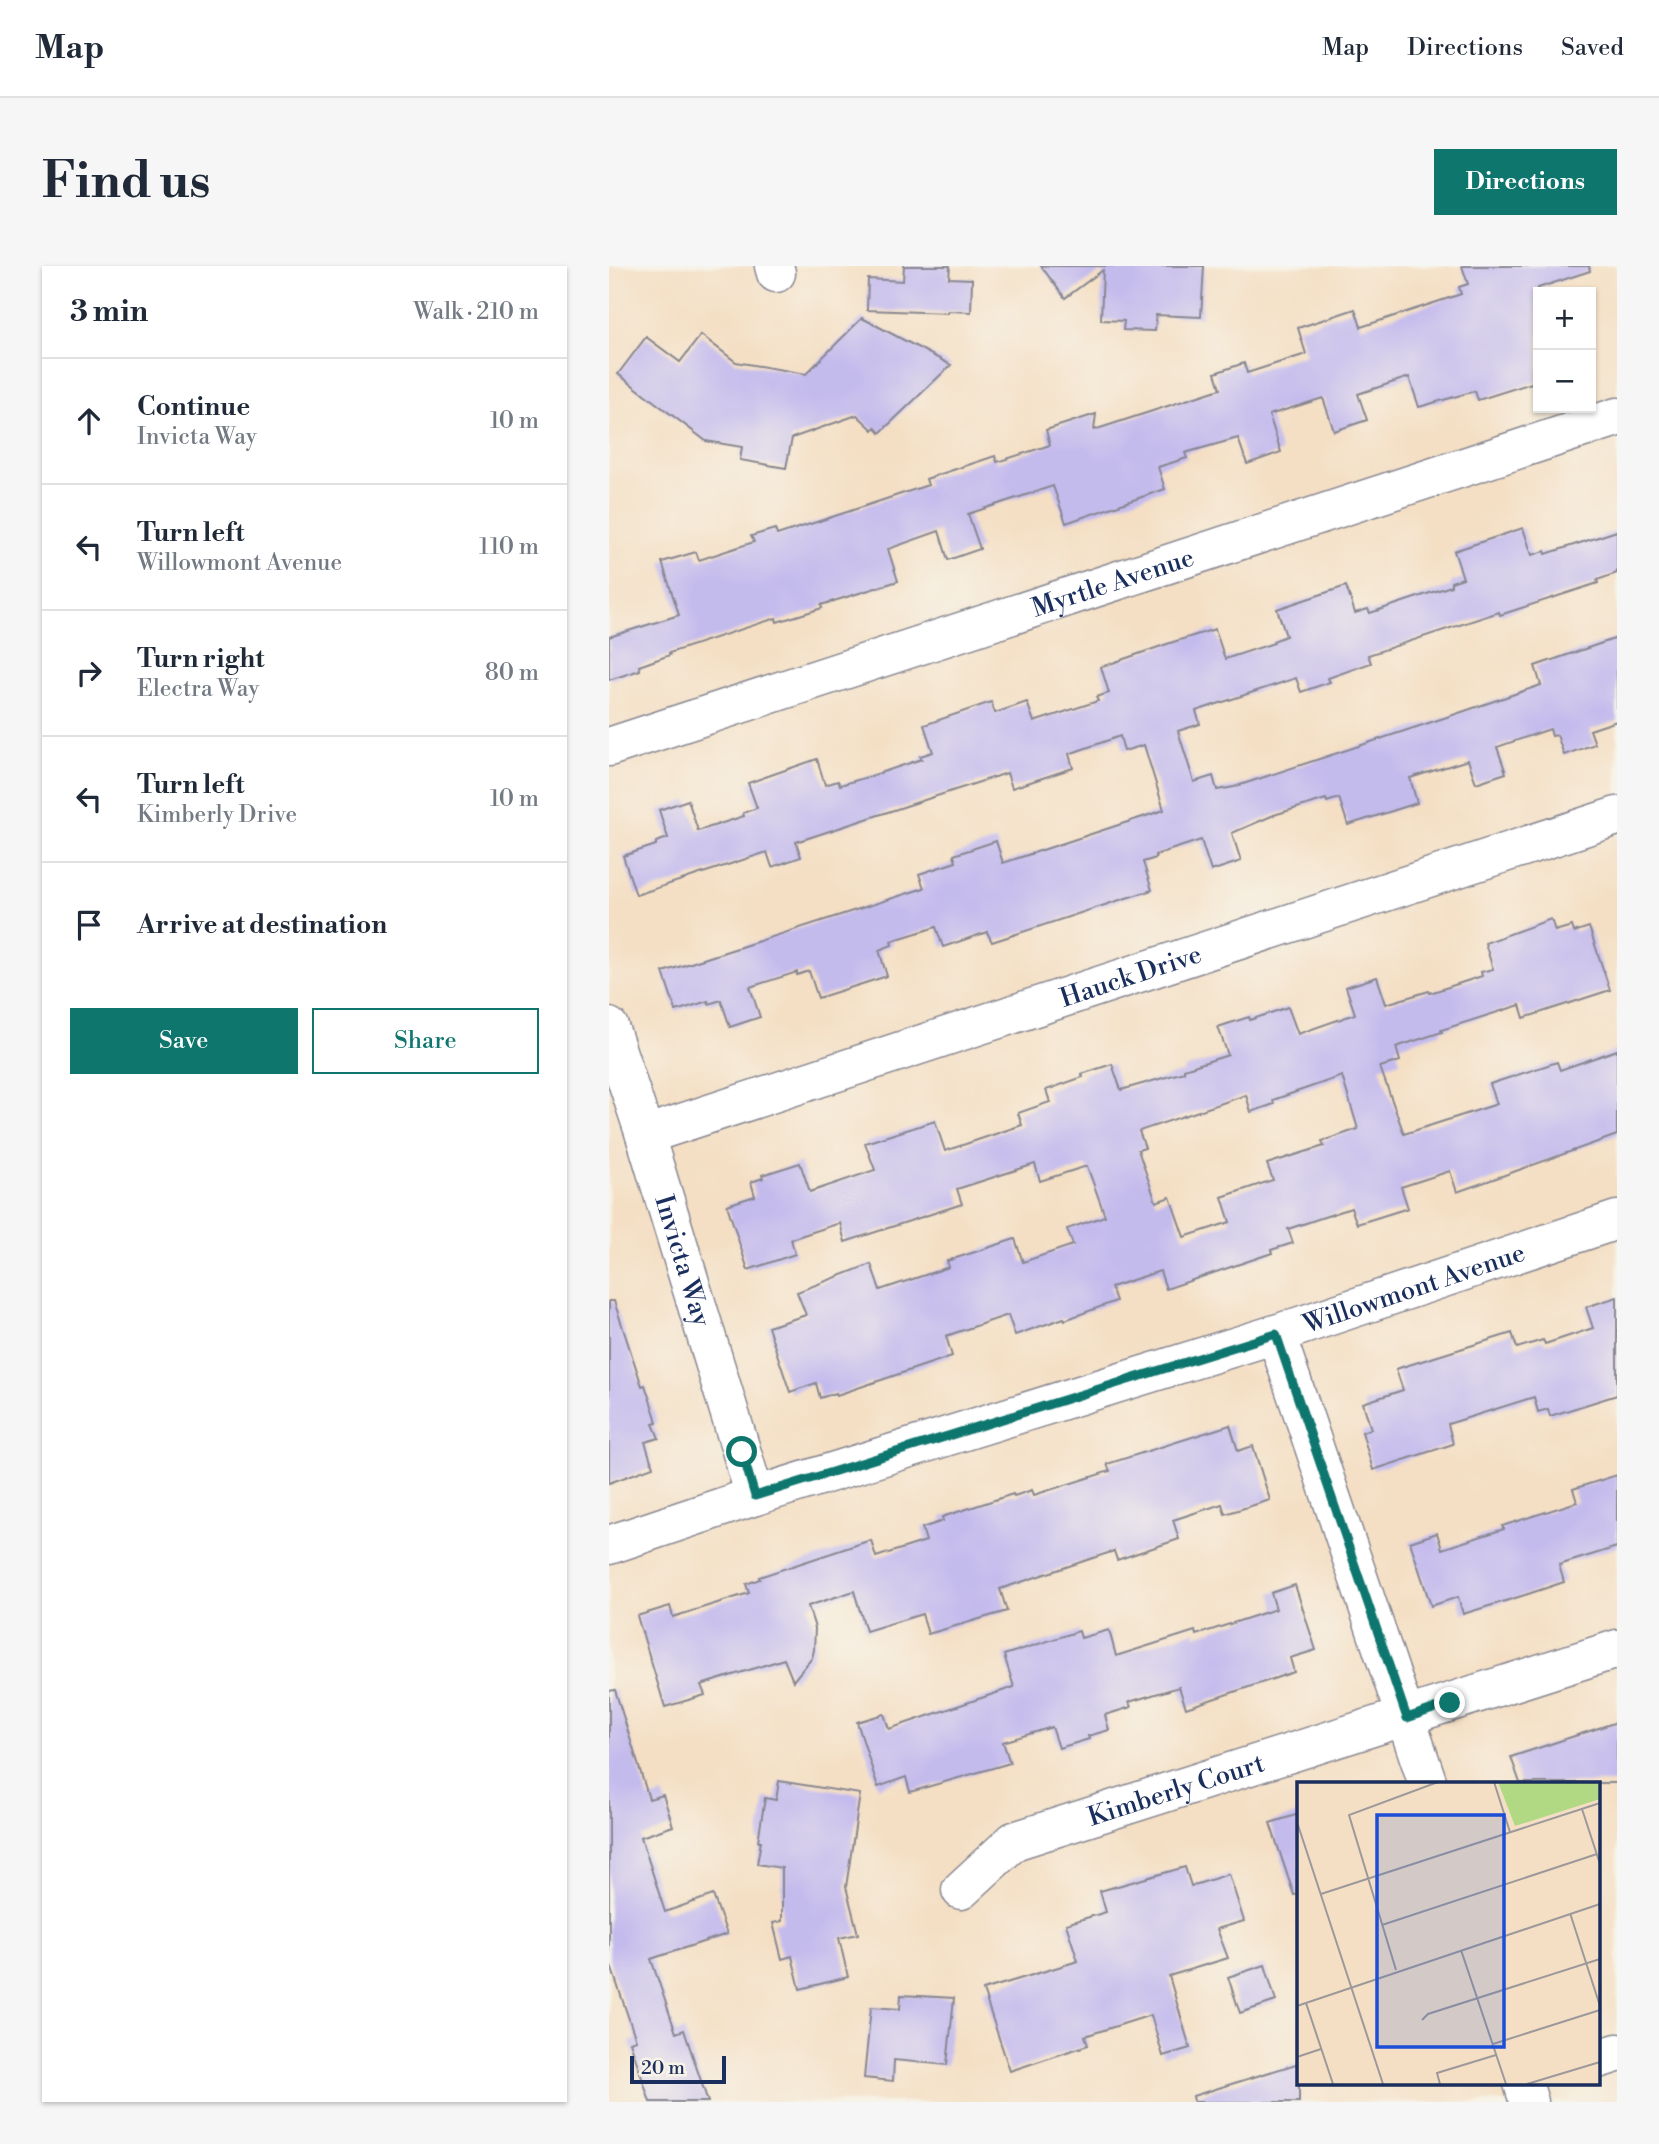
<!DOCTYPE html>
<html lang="en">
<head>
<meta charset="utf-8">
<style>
	:root { --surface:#fff; --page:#f6f6f7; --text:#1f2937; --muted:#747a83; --line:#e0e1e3; --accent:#0f766e }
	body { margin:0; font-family:"Libre Bodoni",serif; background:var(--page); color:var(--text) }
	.controls { position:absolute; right:21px; top:21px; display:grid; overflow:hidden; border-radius:0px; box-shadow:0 2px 5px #0004 }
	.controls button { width:63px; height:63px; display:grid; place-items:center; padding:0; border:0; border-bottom:2px solid var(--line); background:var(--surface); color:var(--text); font:35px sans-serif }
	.scale { position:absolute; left:21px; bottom:18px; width:96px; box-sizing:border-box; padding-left:7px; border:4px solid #1b2f5e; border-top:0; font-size:19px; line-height:24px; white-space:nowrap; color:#1b2f5e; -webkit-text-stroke:5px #f7f3e8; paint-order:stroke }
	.stop { position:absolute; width:21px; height:21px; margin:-16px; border:5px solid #0f766e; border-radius:50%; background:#fff }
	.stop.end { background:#0f766e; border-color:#fff; box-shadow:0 2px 7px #0008 }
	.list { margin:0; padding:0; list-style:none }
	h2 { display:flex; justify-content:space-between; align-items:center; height:91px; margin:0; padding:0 28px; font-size:30px }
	h2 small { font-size:23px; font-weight:400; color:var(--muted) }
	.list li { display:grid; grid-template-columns:46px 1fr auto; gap:21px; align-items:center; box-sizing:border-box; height:126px; padding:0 28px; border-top:2px solid var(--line) }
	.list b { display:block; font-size:26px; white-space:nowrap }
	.list p { margin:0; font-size:23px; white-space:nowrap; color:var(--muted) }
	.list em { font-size:23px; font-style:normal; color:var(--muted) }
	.actions { display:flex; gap:14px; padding:21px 28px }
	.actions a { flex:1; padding:16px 0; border:2px solid var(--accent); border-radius:0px; text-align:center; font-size:24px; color:var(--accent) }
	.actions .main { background:var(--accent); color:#fff }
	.icon { flex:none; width:38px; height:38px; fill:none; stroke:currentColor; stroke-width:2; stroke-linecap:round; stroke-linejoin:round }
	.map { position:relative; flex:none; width:1008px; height:1836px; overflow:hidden; border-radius:0px }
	header { display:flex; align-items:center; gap:42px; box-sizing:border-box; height:98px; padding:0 35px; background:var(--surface); border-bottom:2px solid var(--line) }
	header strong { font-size:33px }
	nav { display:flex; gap:38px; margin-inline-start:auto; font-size:24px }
	.intro { display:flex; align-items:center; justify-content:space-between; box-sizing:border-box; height:168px; padding:0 42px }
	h1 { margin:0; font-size:49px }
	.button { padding:18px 32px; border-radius:0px; background:var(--accent); color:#fff; font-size:24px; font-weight:700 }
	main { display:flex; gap:42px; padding:0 42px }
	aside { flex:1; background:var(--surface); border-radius:0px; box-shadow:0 2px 5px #0004 }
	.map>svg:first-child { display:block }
	.building { fill:#c4bbed; fill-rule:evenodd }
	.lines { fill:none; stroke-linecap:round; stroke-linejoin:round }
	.minor-casing { stroke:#888791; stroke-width:41 }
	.minor { stroke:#fff; stroke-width:38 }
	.route { stroke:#0f766e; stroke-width:9 }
	.labels { text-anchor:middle; stroke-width:7; stroke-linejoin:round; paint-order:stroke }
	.street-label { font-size:26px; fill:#1b2f5e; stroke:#f7f3e8 }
	.inset-road { fill:none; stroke:#9d999b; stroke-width:2 }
	.view { fill:#1d4ed8; fill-opacity:0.15; stroke:#1d4ed8; stroke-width:3.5 }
	.inset-edge { fill:none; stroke:#1b2f5e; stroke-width:3.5 }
</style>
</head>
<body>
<header>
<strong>Map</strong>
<nav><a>Map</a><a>Directions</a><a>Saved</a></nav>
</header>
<div class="intro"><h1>Find us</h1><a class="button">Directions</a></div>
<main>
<aside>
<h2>3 min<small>Walk · 210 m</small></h2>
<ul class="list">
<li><svg class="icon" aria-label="ahead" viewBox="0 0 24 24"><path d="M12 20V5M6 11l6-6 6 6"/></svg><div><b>Continue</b><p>Invicta Way</p></div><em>10 m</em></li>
<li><svg class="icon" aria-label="left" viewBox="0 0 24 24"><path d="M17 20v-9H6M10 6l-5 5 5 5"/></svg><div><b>Turn left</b><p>Willowmont Avenue</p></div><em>110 m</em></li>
<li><svg class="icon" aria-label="right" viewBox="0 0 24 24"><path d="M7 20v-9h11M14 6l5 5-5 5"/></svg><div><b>Turn right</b><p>Electra Way</p></div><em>80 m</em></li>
<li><svg class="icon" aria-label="left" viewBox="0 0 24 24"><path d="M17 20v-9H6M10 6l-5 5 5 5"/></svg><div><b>Turn left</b><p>Kimberly Drive</p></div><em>10 m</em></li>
<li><svg class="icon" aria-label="arrive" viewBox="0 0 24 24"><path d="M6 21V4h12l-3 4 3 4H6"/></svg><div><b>Arrive at destination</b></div></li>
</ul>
<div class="actions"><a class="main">Save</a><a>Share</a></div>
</aside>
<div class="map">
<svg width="1008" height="1836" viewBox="0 0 1008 1836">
	<rect width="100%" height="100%" fill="#f7f3e8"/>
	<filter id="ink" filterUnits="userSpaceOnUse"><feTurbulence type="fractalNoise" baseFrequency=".0143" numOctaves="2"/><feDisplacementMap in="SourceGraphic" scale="14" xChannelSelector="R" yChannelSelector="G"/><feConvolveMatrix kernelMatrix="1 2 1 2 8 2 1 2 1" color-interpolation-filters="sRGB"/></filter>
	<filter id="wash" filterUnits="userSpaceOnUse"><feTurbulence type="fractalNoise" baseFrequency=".00686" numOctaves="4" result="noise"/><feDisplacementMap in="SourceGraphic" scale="28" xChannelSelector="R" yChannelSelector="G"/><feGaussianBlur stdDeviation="1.57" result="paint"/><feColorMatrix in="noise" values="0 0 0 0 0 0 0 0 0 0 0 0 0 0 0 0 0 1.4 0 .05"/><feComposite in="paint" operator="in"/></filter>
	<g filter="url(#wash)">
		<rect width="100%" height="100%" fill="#f4dfc4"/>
		<g id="blocks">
			<path class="building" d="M295,0H341L340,12L363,13L362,46L339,45V47L258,44L259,13L294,15Z
				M432,0H595L592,51L547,49L546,65L514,64L515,55L492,54L494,4L456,32Z
				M853,0H980L981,5L929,22V115L869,134L866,125L810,141L800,111L749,128L758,154L725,165L714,132L660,149L672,186L638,198L629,172L576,187L578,192L549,201L556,223L457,257L444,220L359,248L371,283L339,294L330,265L279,283L289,315L212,339L213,342L168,356L167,352L60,387L61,389L30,400L31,404L0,414V371L70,349L53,296L87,286L90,294L145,276L142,270L166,263L168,269L235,247L319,219L317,213L386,190L388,196L441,179L437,164L487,148L485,164L611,123L606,107L635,97L638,107L697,88L689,62L746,43L752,61L852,28L850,21L859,18Z
				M253,52L342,99L271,167L266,161L264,164L248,149L183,172L177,202L131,194L133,181L97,175L9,108L37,71L71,96L92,69L127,96L197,108Z
				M914,262L923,289L936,285L937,288L1008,265V307L988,314L989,317L891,349L890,346L759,389L762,397L719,412L721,416L692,426L687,412L587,445L591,458L569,465L585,516L604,510L608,524L625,521L844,449L932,419L926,400L1008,372V455L981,464L986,478L955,489L948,469L943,470L941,463L888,481L897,507L867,517L859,494L801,512L808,537L739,559L730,532L718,536L717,533L665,549L623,567L632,595L602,605L592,574L546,589L547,592L534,596L543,624L514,633L383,676L378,666L334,681L327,661L282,675L283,679L270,684L278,710L209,732L200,705L188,709V706L141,721L151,751L121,761L112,734L100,738L99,735L67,745L54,706L315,622L310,608L347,596L345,589L387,575L394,597L555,544L535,479L515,485L511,470L460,488L464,502L403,522L398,507L187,576L192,591L163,601L158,586L27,629L14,590L47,579V576L59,572L50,544L79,534L89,565L135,550L134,547L148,542L139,517L208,493L216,519L229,515L231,519L262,510L313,493L311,490L324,486L315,459L382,436L386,447L418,436L425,456L489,435L487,431L500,427L492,401L561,377L606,363L616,393L665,377L664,375L677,370L668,343L737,320L746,347L759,343L761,347L842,320V316L854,312L845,285Z
				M942,653L946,665L963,660L965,666L980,661L1001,724L915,752L911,739L832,764L833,766L787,781L791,795L771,801L795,868L888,838L881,818L948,796L951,804L1008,784V869L848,926L841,905L792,921L799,942L748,958L742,942L679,963L684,977L662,984L663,987L557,1023L551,1005L502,1021L507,1035L456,1054L455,1052L406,1069L399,1049L337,1070L343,1090L228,1129L227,1127L211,1132L207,1117L181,1126L159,1061L197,1049L188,1026L262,998L271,1024L340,1001L338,995L406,973L414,996L464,979L458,963L496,950L478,900L431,915L426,898L348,923L353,938L236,976L231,957L182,973L186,988L139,1004L118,939L146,930L142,916L154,912L153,909L191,897L201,926L266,904L256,877L326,855L336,885L413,859L409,847L441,836L437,824L474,811L473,808L503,798L512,824L575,806V803L619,789L609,761L640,751L641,754L679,741L689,768L746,748L737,721L768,711L777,738L820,725L821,727L873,710L872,706L884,703L876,677ZM733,810L749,863L713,875L715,880L658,898L664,914L613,931L621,956L575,971L561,931L547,936L529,884L536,882L530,865L637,829L642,846L665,838L664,834Z
				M1008,1031V1129L941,1150L939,1143L929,1146L925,1131L839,1158L844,1178L764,1204L753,1166L762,1163L754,1137L794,1124L787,1103L903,1067L908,1082L934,1074L936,1078L984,1062L977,1041Z
				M0,1035H5L33,1120L36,1119L46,1149L48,1157L44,1158L50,1172L36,1176L44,1201L0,1217Z
				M621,1159L629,1185L644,1180L661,1234L616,1248L613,1238L564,1254L570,1273L508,1294L505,1285L391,1323L398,1345L319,1368L313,1348L257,1365L245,1325L199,1340L206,1362L205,1384L203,1392L184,1415L175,1393L92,1419L96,1429L56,1441L28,1350L61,1340L64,1351L140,1327L137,1318L151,1313L150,1311L262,1274L267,1291L317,1275L313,1262L334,1255L333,1251L404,1228L405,1230L423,1224L425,1229L501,1205L498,1198Z
				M1008,1209V1281L950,1299L955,1316L916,1329L854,1348L849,1331L822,1340L801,1276L828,1267L833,1283L895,1263L893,1260L968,1236L964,1223Z
				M686,1319L707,1384L681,1392L685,1406L577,1442L570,1421L520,1436L522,1441L496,1449L500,1464L479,1470L480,1473L450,1482L443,1461L394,1476L401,1497L301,1526L297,1511L269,1521L248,1456L275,1448L280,1463L405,1421L395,1389L470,1365L472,1372L500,1364L507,1390L586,1365L587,1369L667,1343L662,1327Z
				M6,1424L40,1533L54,1529L64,1560L32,1571L56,1646L104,1629L118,1668L42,1693L67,1767L75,1764L99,1836H41L21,1776L27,1774L0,1694V1425Z
				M1008,1456V1517H911L902,1491Z
				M170,1515L251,1528L237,1621L249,1668L230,1672L239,1711L191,1723L183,1690L173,1693L164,1657L173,1655V1602L148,1598L152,1575H149L156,1532L167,1534Z
				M690,1548V1628L685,1629L661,1557Z
				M576,1601L582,1620L620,1608L635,1655L608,1663L619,1692L560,1710L581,1782L554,1790L542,1749L476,1770L479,1779L401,1805L374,1724L469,1695L457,1658L497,1646L491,1625Z
				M656,1699L667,1735L631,1747L619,1711Z
				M292,1729L345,1732L338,1799L285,1794L284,1815L255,1812L262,1741L291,1743Z
				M690,1797V1836H585L584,1830Z"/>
		</g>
	</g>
	<g filter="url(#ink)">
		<use href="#blocks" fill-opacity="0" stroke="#888791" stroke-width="2"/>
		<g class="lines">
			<defs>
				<g id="minor">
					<path d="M165,0L167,7"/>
					<path id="s1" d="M0,481L1008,151"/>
					<path id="s2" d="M0,761L36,869L146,1230"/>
					<path id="s3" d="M36,869L1008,550"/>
					<path d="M667,1068L819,1518"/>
					<path id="s4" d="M0,1279L146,1230L667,1068L1008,954"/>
					<path id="s5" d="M352,1624L405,1575L1008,1383"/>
					<path d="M989,1793L1008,1787"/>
					<path d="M914,1817L920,1836"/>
				</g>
			</defs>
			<use href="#minor" class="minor-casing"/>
			<use href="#minor" class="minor"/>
		</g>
	</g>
	<g class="lines" filter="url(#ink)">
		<path class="route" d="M133,1186L146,1230L667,1068L798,1452L841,1437"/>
	</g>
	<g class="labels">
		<g class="street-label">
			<text dy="9" stroke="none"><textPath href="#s1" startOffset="530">Myrtle Avenue</textPath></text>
			<text dy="9" stroke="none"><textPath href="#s3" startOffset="511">Hauck Drive</textPath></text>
			<text dy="9" stroke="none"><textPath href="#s2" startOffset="245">Invicta Way</textPath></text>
			<text dy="9" stroke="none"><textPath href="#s4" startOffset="845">Willowmont Avenue</textPath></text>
			<text dy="9" stroke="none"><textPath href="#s5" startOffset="242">Kimberly Court</textPath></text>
		</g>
	</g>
	<g transform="translate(688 1516)">
		<rect width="303" height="303" fill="#f4dfc4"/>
		<path d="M201,0H303V17L218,44Z" fill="#b1d983"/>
		<path class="inset-road" d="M197,0L213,50M285,27L303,82M0,40L86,302M24,112L303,21M273,131L303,224M85,143L300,72M164,168L209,302M99,188L52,33L141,0M9,221L36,302M0,224L303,122M125,238L131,232L303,177M196,262L303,228M0,275L24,267M143,302L140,291L199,273M230,302L303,280"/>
		<path class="view" d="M80,33H207V265H80Z"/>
		<rect width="303" height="303" class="inset-edge"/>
	</g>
</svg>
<div class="controls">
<button>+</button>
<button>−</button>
</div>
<div class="scale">20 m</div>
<div class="stop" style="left:133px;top:1186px"></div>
<div class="stop end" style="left:841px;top:1437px"></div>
</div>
</main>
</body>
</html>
